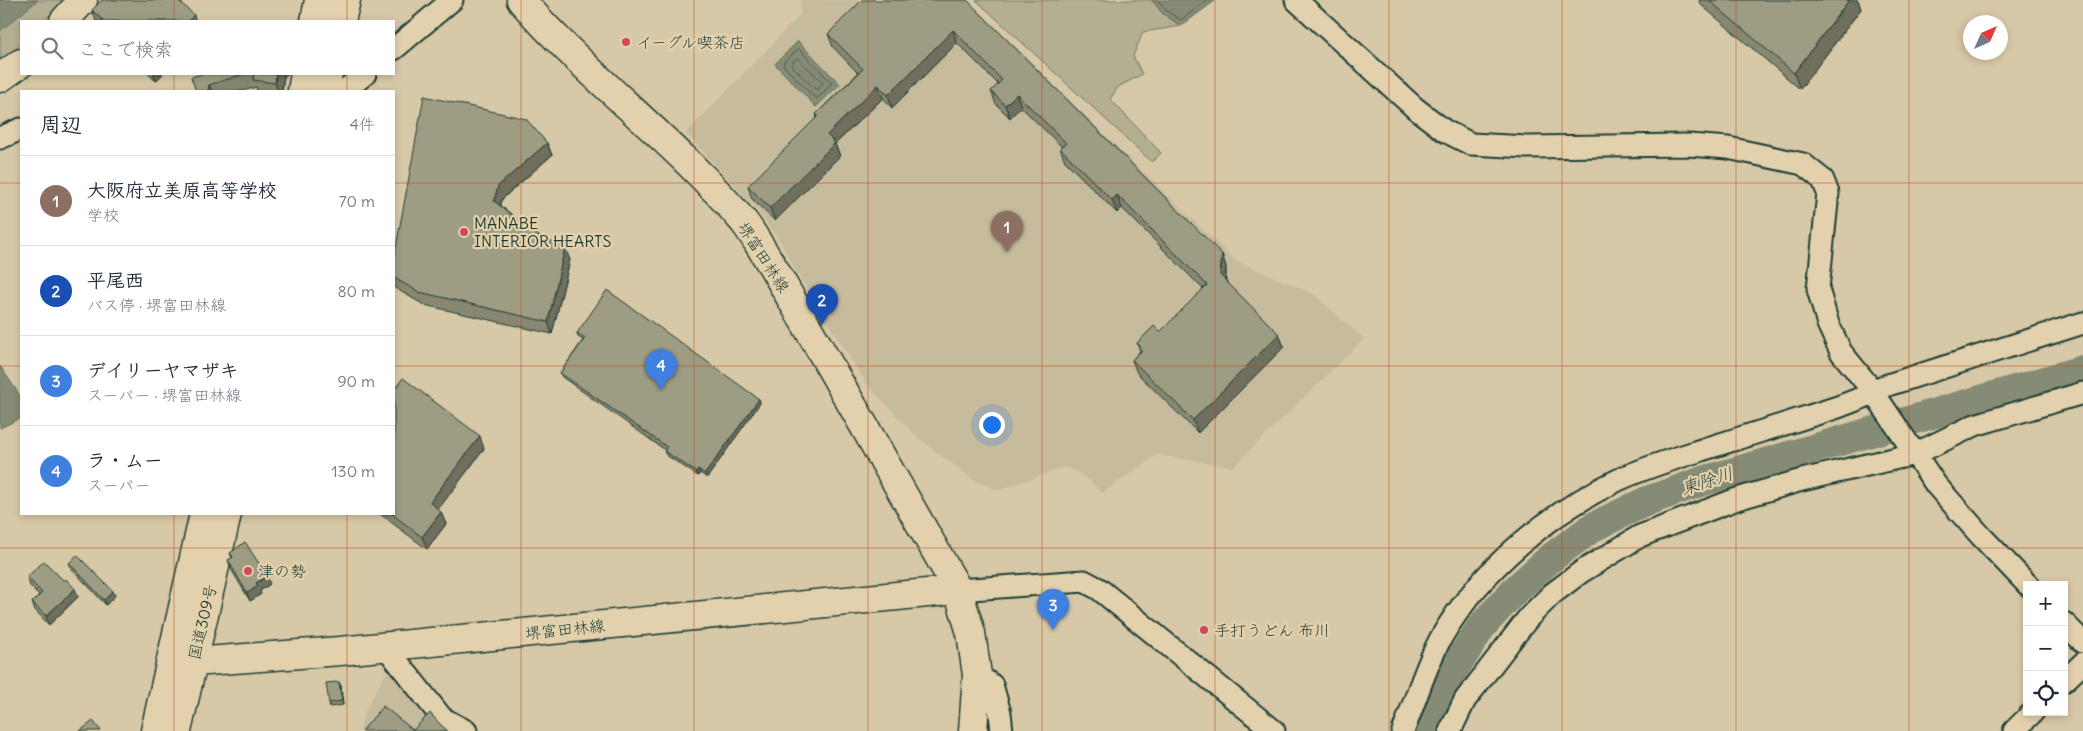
<!DOCTYPE html>
<html lang="ja">
<head>
<meta charset="utf-8">
<style>
	:root { --surface:#fff; --page:#f6f6f7; --text:#1f2937; --muted:#747a83; --line:#e0e1e3; --accent:#d1495b }
	body { margin:0; font-family:Delius,"Klee One",sans-serif; background:var(--page); color:var(--text) }
	.controls { position:absolute; right:15px; bottom:15px; display:grid; overflow:hidden; border-radius:0px; box-shadow:0 2px 8px #0003 }
	.controls button { width:45px; height:45px; display:grid; place-items:center; padding:0; border:0; border-bottom:1px solid var(--line); background:var(--surface); color:var(--text); font:25px sans-serif }
	.compass { position:absolute; left:1963px; top:15px; width:45px; height:45px; border-radius:50%; background:var(--surface); box-shadow:0 2px 8px #0003; rotate:45deg }
	.you { position:absolute; left:991px; top:424px; width:18px; height:18px; margin:-12px; border:4px solid #fff; border-radius:50%; background:#1a73e8; box-shadow:0 0 0 8px #1a73e833 }
	.badge { display:grid; place-items:center; width:32px; height:32px; border-radius:50%; background:var(--accent); color:#fff; font-size:16px; font-weight:700 }
	.pin { position:absolute; translate:-50% -41px; filter:drop-shadow(0 1px 2px #0008) }
	.pin::after { content:''; position:absolute; top:26px; width:18px; height:15px; background:inherit; clip-path:polygon(0 0,100% 0,50% 100%) }
	.list { margin:0; padding:0; list-style:none }
	h2 { display:flex; justify-content:space-between; align-items:center; height:65px; margin:0; padding:0 20px; font-size:21px }
	h2 small { font-size:16px; font-weight:400; color:var(--muted) }
	.list li { display:grid; grid-template-columns:32px 1fr auto; gap:15px; align-items:center; box-sizing:border-box; height:90px; padding:0 20px; border-top:1px solid var(--line) }
	.list b { display:block; font-size:19px; white-space:nowrap }
	.list p { margin:0; font-size:16px; white-space:nowrap; color:var(--muted) }
	.list em { font-size:16px; font-style:normal; color:var(--muted) }
	.icon { flex:none; width:28px; height:28px; fill:none; stroke:currentColor; stroke-width:2; stroke-linecap:round; stroke-linejoin:round }
	.map { position:relative; flex:none; width:2083px; height:731px; overflow:hidden }
	.search { position:absolute; background:var(--surface); box-shadow:0 2px 8px #0003; left:20px; top:20px; width:375px; height:55px; display:flex; align-items:center; gap:12px; box-sizing:border-box; padding:0 18px; border-radius:0px; color:var(--muted); font-size:19px }
	.panel { position:absolute; background:var(--surface); box-shadow:0 2px 8px #0003; left:20px; top:90px; width:375px; height:425px; border-radius:0px }
	.map>svg:first-child { display:block }
	.built { fill:#c6bb9c }
	.green { fill:#b5af92; stroke:#6a7663 }
	.water { fill:#868b74; stroke:#5d6c5a }
	.lines { fill:none; stroke-linecap:round; stroke-linejoin:round }
	.shore { stroke:#485c4e; stroke-width:1 }
	.river { stroke:#868b74; stroke-width:30 }
	.minor-casing { stroke:#1f3d34; stroke-width:25 }
	.major-casing { stroke:#1f3d34; stroke-width:31 }
	.highway-casing { stroke:#1f3d34; stroke-width:31 }
	.minor { stroke:#e3d1ae; stroke-width:21 }
	.major { stroke:#e3d1ae; stroke-width:28 }
	.highway { stroke:#e3d1ae; stroke-width:28 }
	.wall { fill:#888771; stroke:#1f3d34 }
	.shaded-wall { fill:#6f6e5c; stroke:#1f3d34 }
	.building { fill:#9e9d83; stroke:#1f3d34 }
	.grid { fill:none; stroke:#b65216; stroke-width:1; stroke-opacity:0.55 }
	.poi-dot { fill:#d1495b; stroke:#e3d1ae; stroke-width:2 }
	.labels { text-anchor:middle; stroke-width:4.5; stroke-linejoin:round; paint-order:stroke }
	.poi-label { font-size:16px; fill:#1f3d34; stroke:#e3d1ae; text-anchor:start }
	.street-label { font-size:16px; fill:#1f3d34; stroke:#e3d1ae }
	.water-label { font-size:18px; font-style:italic; fill:#2e493e; stroke:#e3d1ae }
</style>
</head>
<body>
<div class="map">
<svg width="2083" height="731" viewBox="0 0 2083 731">
	<rect width="100%" height="100%" fill="#d7c8a7"/>
	<filter id="ink" filterUnits="userSpaceOnUse"><feTurbulence type="fractalNoise" baseFrequency=".02" numOctaves="2"/><feDisplacementMap in="SourceGraphic" scale="10" xChannelSelector="R" yChannelSelector="G"/><feConvolveMatrix kernelMatrix="1 2 1 2 8 2 1 2 1" color-interpolation-filters="sRGB"/></filter>
	<g filter="url(#ink)">
		<path class="built" d="M801,0H964L1236,261L1312,293L1364,339L1233,467L1157,455L1102,493L1083,475L1065,467L999,490L975,481L918,438L866,383L797,273L782,244L757,210L686,133L800,15Z
			M389,668L395,669L451,731H360L365,710Z"/>
		<path class="green" d="M0,0H65L44,21H21V44L0,61Z
			M976,0H1152L1160,10L1181,26L1143,32L1133,56L1142,74L1118,87L1110,99L1161,153L1152,162Z"/>
		<path class="water" d="M0,0H38L0,31Z
			M1152,0H1216L1181,26L1163,14Z
			M798,41L840,84L816,107L775,64Z
			M0,366L21,397V418L0,428Z"/>
		<g class="lines">
			<path class="shore" d="M1158,0L1167,11L1181,20L1208,0
				M799,49L832,83L818,98H815L783,65L784,62Z
				M797,58L823,82L818,89H815L792,66V63Z"/>
			<path class="river" d="M1427,731L1452,672L1482,626L1513,592L1552,557L1593,527L1647,501L1700,482L2083,370"/>
			<defs>
				<path id="minor" d="M1296,0L1415,108L1445,131L1471,144L1527,147L1689,145L1728,148L1803,164L1823,180L1828,193L1818,289L1828,324L1841,352L1872,390L1936,485L1981,536L2028,585
					M394,49L452,0
					M344,91L365,74
					M0,138L21,129
					M958,590L1084,581L1099,589L1274,731
					M2064,623L2083,642
					M385,646L442,718L466,731
					M977,675L992,685L1000,713L1002,731
					M2064,681L2083,663
					M1403,731C1416,700 1425,666 1442,636C1482,568 1548,514 1618,480C1648,466 1680,457 1711,447C1753,434 1795,421 1838,407L1864,397L1872,390L2083,323
					M1450,731L1465,700L1529,617L1552,594L1581,572L1640,536L1737,499L1802,480L1915,454L1975,425L2083,393
					M2014,731L2033,712"/>
				<path id="major" d="M521,0C590,79 676,142 744,222C755,236 763,252 773,267L958,590L971,633L977,675L973,731
					M64,21L83,0
					M0,78L21,63
					M172,658L193,662L340,651L958,590"/>
				<path id="highway" d="M315,21L319,0
					M341,21L346,0
					M302,91L305,74
					M324,91L328,74
					M155,731L204,514
					M177,731L227,514"/>
			</defs>
			<use href="#minor" class="minor-casing"/>
			<use href="#major" class="major-casing"/>
			<use href="#highway" class="highway-casing"/>
			<use href="#minor" class="minor"/>
			<use href="#major" class="major"/>
			<use href="#highway" class="highway"/>
		</g>
		<path class="wall" d="M967,0L1222,254L1226,267V281L1279,334L1284,347L1198,433L1137,373L1132,360L1140,351L1137,343L1160,332L1203,289L1122,208L1117,213L1065,161L1060,148L1062,147L1021,107L1010,118L996,104L991,91L998,84L957,43L892,108L883,98L835,144L840,156L775,221L752,199L748,186L817,117L816,114L858,73L833,47L828,34Z
			M1699,0H1858L1861,9L1800,89L1700,4Z
			M92,10L196,21H96Z
			M148,74H163L156,81Z
			M202,74H287V76H284L282,91H257L256,87L243,91H196Z
			M547,143L552,155L502,199L501,206L541,238L570,260L552,334L424,305L395,288L394,285V258Z
			M577,333L759,399L760,403L707,478L700,473L698,476L666,455L664,451L665,450L562,377L560,373L583,340L578,337Z
			M484,449L438,509L446,524L427,549L380,514H394Z
			M230,553L270,584L260,591L261,594L250,601L231,569L228,560L232,558Z
			M69,563L115,596L106,605L71,568Z
			M27,577L64,581L75,589L78,597L49,625L35,610L32,602L39,595L30,586Z
			M341,686L343,705L330,707L329,703Z"/>
		<path class="shaded-wall" d="M1849,0H1858L1861,9L1800,89L1794,73Z
			M194,15L196,21H190L189,20Z
			M953,30L957,43L892,108L888,95Z
			M153,74H163L156,81Z
			M276,74H283L284,76L282,91H278L275,83Z
			M209,85L212,91H208Z
			M878,85L883,98L835,144L840,156L775,221L770,208L827,135Z
			M1017,94L1021,107L1010,118L1005,105Z
			M547,143L552,155L502,199L499,213L494,201L498,186Z
			M1117,195L1122,208L1117,213L1112,200Z
			M565,247L570,260L552,334L548,322Z
			M1222,254L1226,267L1225,288L1220,275Z
			M1279,334L1284,347L1198,433L1193,420Z
			M759,399L760,403L707,478L705,474Z
			M480,436L484,449L434,515L430,502Z
			M698,469L700,473L698,476L696,472Z
			M441,512L446,524L427,549L422,537Z
			M267,576L270,584L260,591L261,594L250,601L247,593L256,583Z
			M75,589L78,597L49,625L46,616Z
			M113,591L115,596L106,605L104,600Z
			M339,682L341,686L343,705L342,701Z"/>
		<path class="building" d="M102,0H178L194,15L189,20L190,21H104L92,10Z
			M862,0H967L1222,254L1220,275L1279,334L1193,420L1132,360L1143,349L1137,343L1154,326L1160,332L1207,285L1117,195L1112,200L1060,148L1066,143L1017,94L1005,105L991,91L1002,80L953,30L888,95L878,85L827,135L835,143L770,208L748,186L818,116L816,114L863,69L828,34Z
			M1709,0H1849L1794,73Z
			M202,74H244L209,85L208,91H196L191,77Z
			M254,74H276L275,83L253,80Z
			M424,96L526,119L547,143L498,186L494,201L541,238L565,247L548,322L419,292L394,278V258Z
			M607,290L759,399L705,474L698,469L696,472L664,451L667,447L560,373L585,338L577,333Z
			M403,378L480,436L430,502L441,512L422,537L392,514H394V390Z
			M245,542L267,576L256,583L258,586L247,593L228,560L233,557L230,553Z
			M77,555L113,591L104,600L69,563Z
			M44,561L64,581L66,579L75,589L46,616L32,602L42,593L27,577Z
			M339,682L342,701L329,703L326,683Z
			M383,706L413,730L430,713L440,724L448,731H362Z
			M93,721L101,731H80Z"/>
	</g>
	<path class="grid" d="M174,0V21M347,0V21M521,0V731M694,0V731M868,0V731M1042,0V731M1215,0V731M1389,0V731M1562,0V731M1736,0V731M1909,0V731M174,74V91M347,74V91M0,183H21M394,183H2083M0,366H21M394,366H2083M174,514V731M347,514V731M0,548H2083"/>
	<g class="poi-dot">
		<circle cx="626" cy="42" r="5"/>
		<circle cx="464" cy="232" r="5"/>
		<circle cx="248" cy="571" r="5"/>
		<circle cx="1204" cy="630" r="5"/>
	</g>
	<g class="labels">
		<g class="poi-label">
			<text x="636" y="48">イーグル喫茶店</text>
			<text x="474" y="229">MANABE<tspan x="474" dy="18">INTERIOR HEARTS</tspan></text>
			<text x="258" y="577">津の勢</text>
			<text x="1214" y="636">手打うどん 布川</text>
		</g>
		<g class="street-label">
			<text transform="translate(764 257) rotate(57)" y="6">堺富田林線</text>
			<text transform="translate(202 622) rotate(-77)" y="6">国道309号</text>
			<text transform="translate(565 629) rotate(-6)" y="6">堺富田林線</text>
		</g>
		<g class="water-label">
			<text transform="translate(1707 481) rotate(-18)" y="6">東除川</text>
		</g>
	</g>
</svg>
<div class="controls">
<button>+</button>
<button>−</button>
<button><svg class="icon" aria-label="locate" viewBox="0 0 24 24"><circle cx="12" cy="12" r="6"/><path d="M12 2v4M12 18v4M2 12h4M18 12h4"/></svg></button>
</div>
<svg class="compass" viewBox="-18 -18 36 36"><path d="M0-13l5 13h-10z" fill="#e53935"/><path d="M0 13l5-13h-10z" fill="#747a83"/></svg>
<div class="you"></div>
<div class="pin badge" style="left:1007px;top:252px;background:#8d6e63">1</div>
<div class="pin badge" style="left:822px;top:325px;background:#1a4fb4">2</div>
<div class="pin badge" style="left:1053px;top:630px;background:#3f7fe0">3</div>
<div class="pin badge" style="left:661px;top:390px;background:#3f7fe0">4</div>
<div class="search"><svg class="icon" aria-label="search" viewBox="0 0 24 24"><circle cx="10" cy="10" r="6"/><path d="M15 15l6 6"/></svg>ここで検索</div>
<section class="panel">
<h2>周辺<small>4件</small></h2>
<ul class="list">
<li><span class="badge" style="background:#8d6e63">1</span><div><b>大阪府立美原高等学校</b><p>学校</p></div><em>70 m</em></li>
<li><span class="badge" style="background:#1a4fb4">2</span><div><b>平尾西</b><p>バス停 · 堺富田林線</p></div><em>80 m</em></li>
<li><span class="badge" style="background:#3f7fe0">3</span><div><b>デイリーヤマザキ</b><p>スーパー · 堺富田林線</p></div><em>90 m</em></li>
<li><span class="badge" style="background:#3f7fe0">4</span><div><b>ラ・ムー</b><p>スーパー</p></div><em>130 m</em></li>
</ul>
</section>
</div>
</body>
</html>
